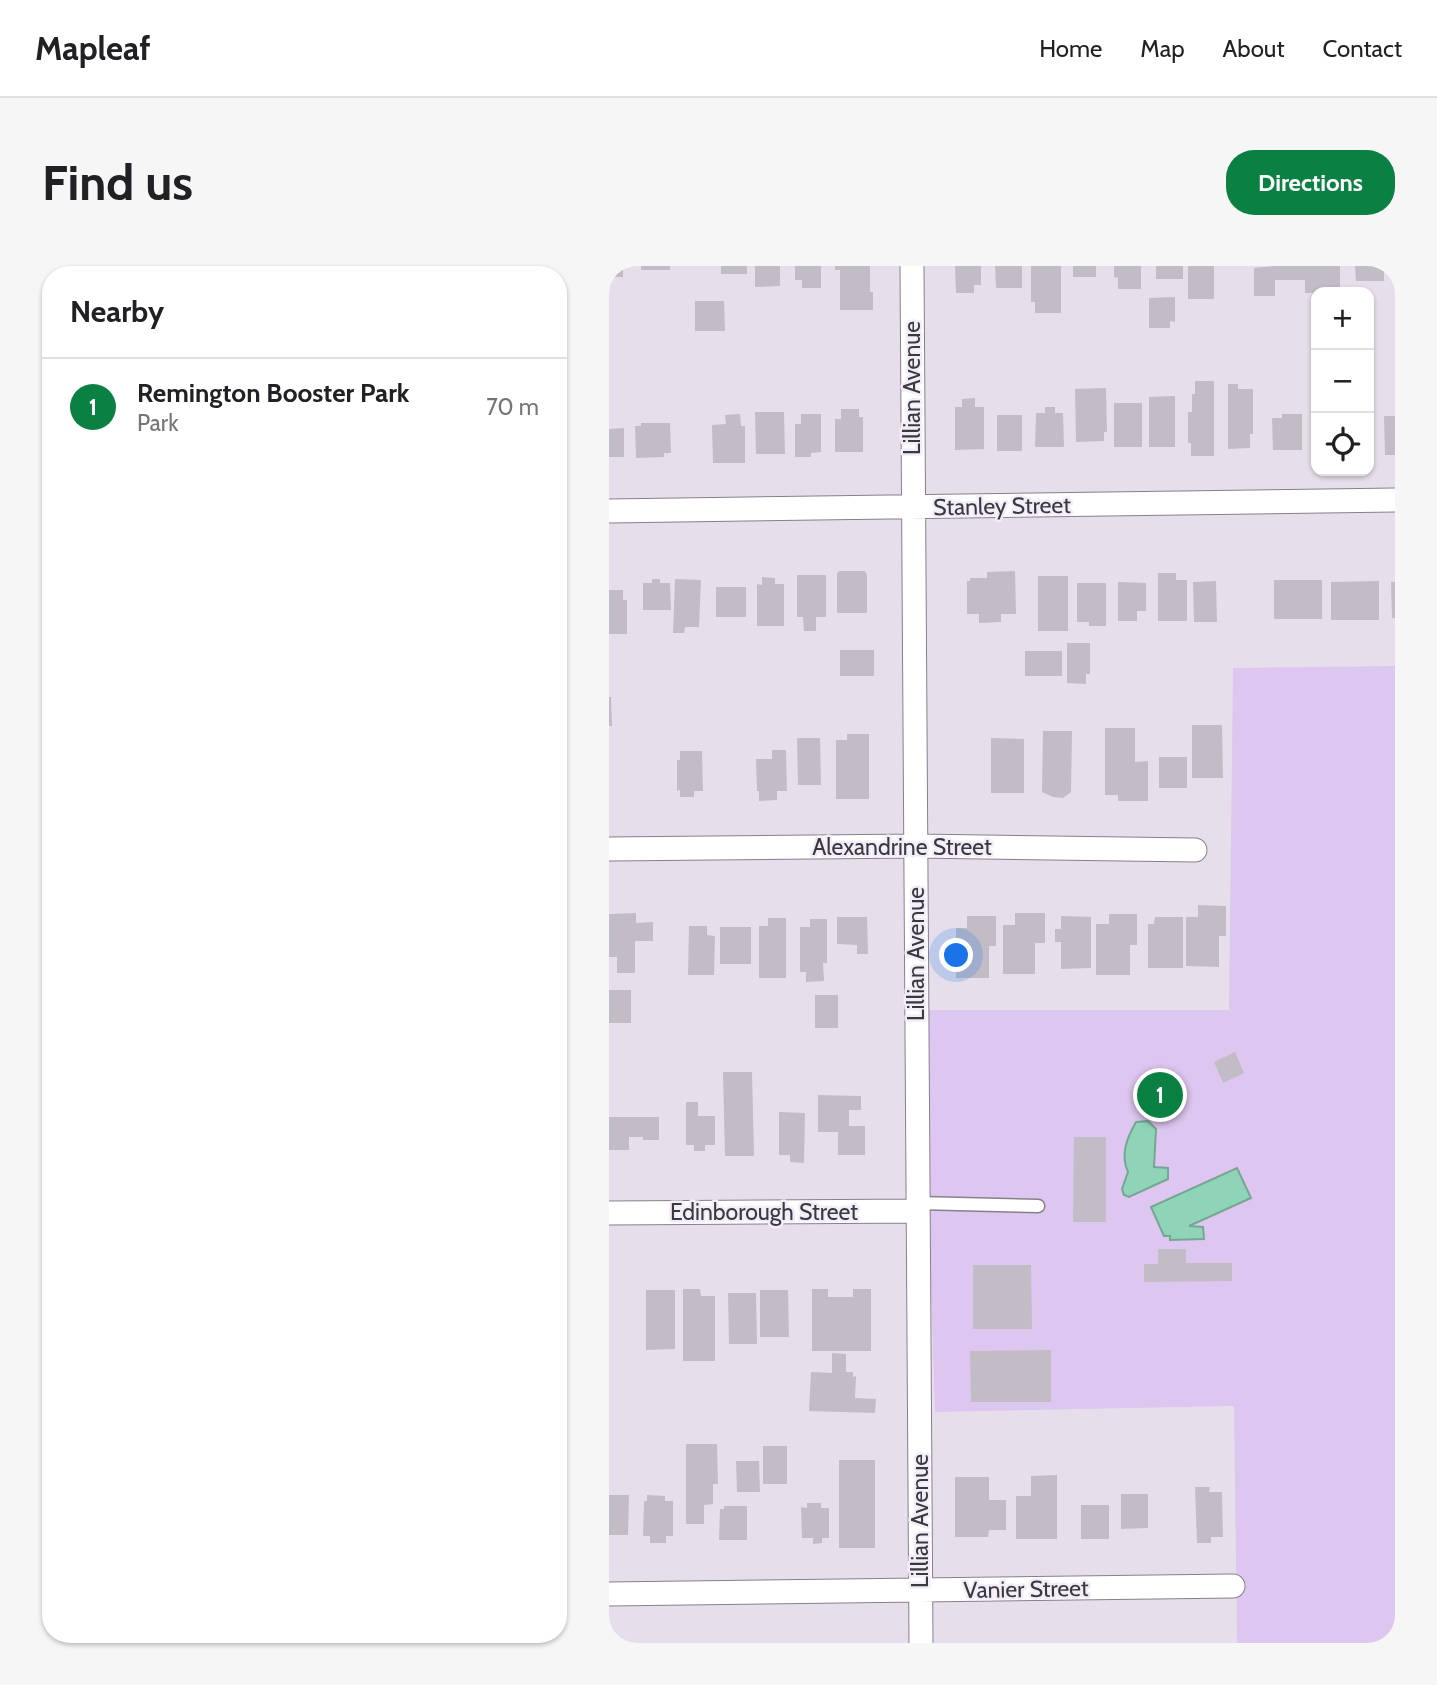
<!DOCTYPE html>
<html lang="en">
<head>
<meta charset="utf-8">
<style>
	:root { --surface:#fff; --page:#f6f6f6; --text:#202124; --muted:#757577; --line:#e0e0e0; --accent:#0b8043 }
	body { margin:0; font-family:Cabin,sans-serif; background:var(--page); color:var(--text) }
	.controls { position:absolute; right:21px; top:21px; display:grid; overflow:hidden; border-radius:14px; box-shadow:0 2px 5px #0004 }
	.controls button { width:63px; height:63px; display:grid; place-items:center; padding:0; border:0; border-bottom:2px solid var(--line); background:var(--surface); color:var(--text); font:35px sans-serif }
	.you { position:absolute; left:348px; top:690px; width:24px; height:24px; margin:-18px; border:5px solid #fff; border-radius:50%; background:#1a73e8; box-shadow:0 0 0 10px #1a73e833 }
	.badge { display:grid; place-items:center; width:46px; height:46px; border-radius:50%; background:var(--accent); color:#fff; font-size:23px; font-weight:700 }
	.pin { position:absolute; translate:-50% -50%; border:4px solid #fff; box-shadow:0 2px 7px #0006 }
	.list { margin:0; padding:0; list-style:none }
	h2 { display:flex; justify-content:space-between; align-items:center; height:91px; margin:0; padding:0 28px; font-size:30px }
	h2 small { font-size:23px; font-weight:400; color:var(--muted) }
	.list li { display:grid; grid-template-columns:46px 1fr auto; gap:21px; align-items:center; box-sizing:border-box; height:98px; padding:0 28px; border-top:2px solid var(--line) }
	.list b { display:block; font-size:26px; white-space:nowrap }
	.list p { margin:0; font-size:23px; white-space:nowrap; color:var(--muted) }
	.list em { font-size:23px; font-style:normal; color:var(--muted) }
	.icon { flex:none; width:38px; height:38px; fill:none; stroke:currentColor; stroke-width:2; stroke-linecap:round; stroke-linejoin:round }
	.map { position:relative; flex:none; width:786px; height:1377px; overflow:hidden; border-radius:28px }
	header { display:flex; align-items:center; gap:42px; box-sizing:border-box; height:98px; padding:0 35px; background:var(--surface); border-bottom:2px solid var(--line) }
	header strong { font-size:33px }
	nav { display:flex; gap:38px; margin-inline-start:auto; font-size:24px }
	.intro { display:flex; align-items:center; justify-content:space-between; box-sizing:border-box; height:168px; padding:0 42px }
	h1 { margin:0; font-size:49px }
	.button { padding:18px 32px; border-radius:28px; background:var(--accent); color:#fff; font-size:24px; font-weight:700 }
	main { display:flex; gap:42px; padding:0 42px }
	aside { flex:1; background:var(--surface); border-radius:28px; box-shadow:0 2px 5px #0004 }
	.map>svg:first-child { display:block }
	.green { fill:#ddc6ef }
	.water { fill:#90d4b7; stroke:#76a693; stroke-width:2 }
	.building { fill:#c2bcc7 }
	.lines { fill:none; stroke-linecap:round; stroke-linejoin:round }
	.service-casing { stroke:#86808b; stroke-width:15 }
	.minor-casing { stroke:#86808b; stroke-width:25 }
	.service { stroke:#fff; stroke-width:12 }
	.minor { stroke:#fff; stroke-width:23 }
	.labels { text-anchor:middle; stroke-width:5; stroke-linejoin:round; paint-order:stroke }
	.street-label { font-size:23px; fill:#3b393e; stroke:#f3ecf9 }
</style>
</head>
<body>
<header>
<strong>Mapleaf</strong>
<nav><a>Home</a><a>Map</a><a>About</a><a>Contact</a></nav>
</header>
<div class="intro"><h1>Find us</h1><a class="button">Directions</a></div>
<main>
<aside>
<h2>Nearby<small></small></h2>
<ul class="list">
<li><span class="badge">1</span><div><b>Remington Booster Park</b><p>Park</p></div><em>70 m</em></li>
</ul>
</aside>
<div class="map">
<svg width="786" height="1377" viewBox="0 0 786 1377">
	<rect width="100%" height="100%" fill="#e6dfeb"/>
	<path class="green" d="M786,400V1377H628L625,1140L326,1146L313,744H620L624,402Z"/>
	<path class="water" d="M539,855L547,863L545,901L559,902V913L520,931L515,929L513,923L519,906C511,888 518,872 527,856Z
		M628,902L642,932L580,960L594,961L595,973L561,974V970H555L542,941Z"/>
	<path class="building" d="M0,0H14V11H0Z
		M32,0H61V4H32Z
		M112,0H138V8H112Z
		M146,0H171V20L146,21Z
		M186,0H212V22H193V14H186Z
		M226,0H261V26H264V44H231V4H226Z
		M346,0H372V19H365V27H347Z
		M386,0H413V22H387Z
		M422,0H452V47H426V36H422Z
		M464,0H487V11H464Z
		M505,0H532V23H509V12L505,11Z
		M547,0H574V13H547Z
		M579,0H605V33H579Z
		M666,0H731V26L696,27V14H666V30H645V2Z
		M746,0H775V15H747Z
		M566,31V56L561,55V62H540V32Z
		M86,35H115L116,65H86Z
		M586,115H605V190H582V177H579V146H583V128H586Z
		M619,118H629V123H644V168H641V182L619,183Z
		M497,122L498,166H495V175L467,176L466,123Z
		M566,130V181H540V131Z
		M366,132V141H375V183L346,184V141H353V133Z
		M505,137H533V181H505Z
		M436,141H446V147H454L455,181H426L427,147H436Z
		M232,143H250V151H254V186H226V153H232Z
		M146,146H175L176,188H147Z
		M131,148L132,160H136V197H104L103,159L117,158L116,149Z
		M192,148H212V186L202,187V191H186V158H192Z
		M673,148H693V184H664L663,152H673Z
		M388,149H413V185H388Z
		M775,150H786V189H776Z
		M32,157H61L62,187H55V191L27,192L26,160H32Z
		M15,162V191H0V163Z
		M230,305H256L258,309V347H228V308Z
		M406,305L407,348H392V356L370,357V348H358V315H361V312H378V306Z
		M549,307H567V314H578V355H549Z
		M188,309H217V351H207V365H195L194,351H188Z
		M429,310H459V365H429Z
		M153,311L166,312V318H175V360H148V318L153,319Z
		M43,313H51V317H61L62,344H34V317H43Z
		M66,313L92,314L90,361H76L75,367H64Z
		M665,314H713V353H665Z
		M607,315L608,356H585L584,316Z
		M770,315V354H722V316Z
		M509,316L537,317V345H528V355H509Z
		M782,316H786V352H783Z
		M468,317H497V360H480V356H468Z
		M107,321H137V351H107Z
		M0,324H14V334H18V368H0Z
		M458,377H481V408H477V418L458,417Z
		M231,384H265V410H231Z
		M416,385H453V410H416Z
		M0,431H2L3,460H0Z
		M583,459H613L614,512H583Z
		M496,462H526V496L539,495V535H509V529H496Z
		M434,465H463L462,526L454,532L444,531L433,526Z
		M238,468H260V533H227V474H238Z
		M188,472H211L212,519H189Z
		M382,472L415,473V527H382Z
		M163,484H177L178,525H168V534L150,535V525H148L147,493H163Z
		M71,485H93L94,525H85V531H71V524L68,525V494H71Z
		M550,491H578V522H550Z
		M589,639L617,640V670H610V701L577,700V651H589Z
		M27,647V657L44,656V675H26V707H8V691H0V648Z
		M406,647H436V677H426V708H394V659H406Z
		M500,648H528V679H521V709H487V658H500Z
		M358,650H387V680H380V712H347V662H358Z
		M452,650L482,651V702L452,703V676H446V663H452Z
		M228,651H258L259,688H248V679L228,678Z
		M546,651H574V702H539V658H545Z
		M159,652H177V712H150V660H159Z
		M201,653H218V697H214L215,715L197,716V706H191V661H201Z
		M80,660H98V669L106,670L105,709H79Z
		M111,661H142V698H111Z
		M0,724H22V757H0Z
		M206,729H229V762H206Z
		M626,786L635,807L614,817L605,796Z
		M114,806H143L145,890H116Z
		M209,829L252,830V844H240V860H256V889H229V866H209Z
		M77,836H89V850H106V879H96V885H85V879H77Z
		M170,846L196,847L195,897L181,896V889H170Z
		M0,851H50V874H34V871H20V884H0Z
		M465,871H497V956H464Z
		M549,983H577V997H623V1015L535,1016V998H549Z
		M364,999H422L423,1063H364Z
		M74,1023H91L92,1030H106V1095H74Z
		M203,1023H219V1031H244V1023H262V1085H203Z
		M37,1024H66V1083L37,1084Z
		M151,1024H179L180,1071H151Z
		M119,1027H147L148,1078H120Z
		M442,1084V1136H362L361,1085Z
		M223,1087L237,1088V1106H244V1111L247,1110L246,1132L267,1133L266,1147L200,1145L202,1106L223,1107Z
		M77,1178H108L109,1218H104V1238L95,1239V1258H77Z
		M154,1180H178V1218H154Z
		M230,1194H266V1282H230Z
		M127,1195H150L151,1226H128Z
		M448,1209V1273H407V1230H422V1210Z
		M346,1211H380V1234H397V1264H380L379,1271H346Z
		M586,1221H601L600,1226H613L614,1271H602V1277H588Z
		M512,1228H539V1262L512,1263Z
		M0,1229H20L19,1269H0Z
		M38,1229L56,1230V1235H64V1270H57V1277H41V1270H34L35,1235H38Z
		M198,1237H212V1242H220V1272H213V1277L204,1278V1272H193L192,1241L198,1242Z
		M472,1239H500V1273H472Z
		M115,1240H138V1274H110L111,1243H115Z"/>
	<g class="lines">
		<defs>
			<path id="service" d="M309,937L429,940"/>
			<path id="minor" d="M303,0L312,1377
				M0,245L786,234
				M0,583L307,580L586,584
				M0,947L309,945
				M0,1328L624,1320"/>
		</defs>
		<use href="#service" class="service-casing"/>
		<use href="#minor" class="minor-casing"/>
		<use href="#service" class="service"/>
		<use href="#minor" class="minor"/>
	</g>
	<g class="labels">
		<g class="street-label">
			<text transform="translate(303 122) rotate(-90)" y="8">Lillian Avenue</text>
			<text transform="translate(393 240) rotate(-1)" y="8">Stanley Street</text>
			<text x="293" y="589">Alexandrine Street</text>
			<text transform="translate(307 688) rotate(-90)" y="8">Lillian Avenue</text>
			<text x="155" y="954">Edinborough Street</text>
			<text transform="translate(311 1255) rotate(-90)" y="8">Lillian Avenue</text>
			<text transform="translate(417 1323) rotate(-1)" y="8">Vanier Street</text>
		</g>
	</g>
</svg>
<div class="controls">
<button>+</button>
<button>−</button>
<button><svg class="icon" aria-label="locate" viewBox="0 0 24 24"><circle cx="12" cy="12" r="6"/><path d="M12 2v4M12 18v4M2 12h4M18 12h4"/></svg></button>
</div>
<div class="you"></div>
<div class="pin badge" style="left:551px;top:829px">1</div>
</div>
</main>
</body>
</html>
